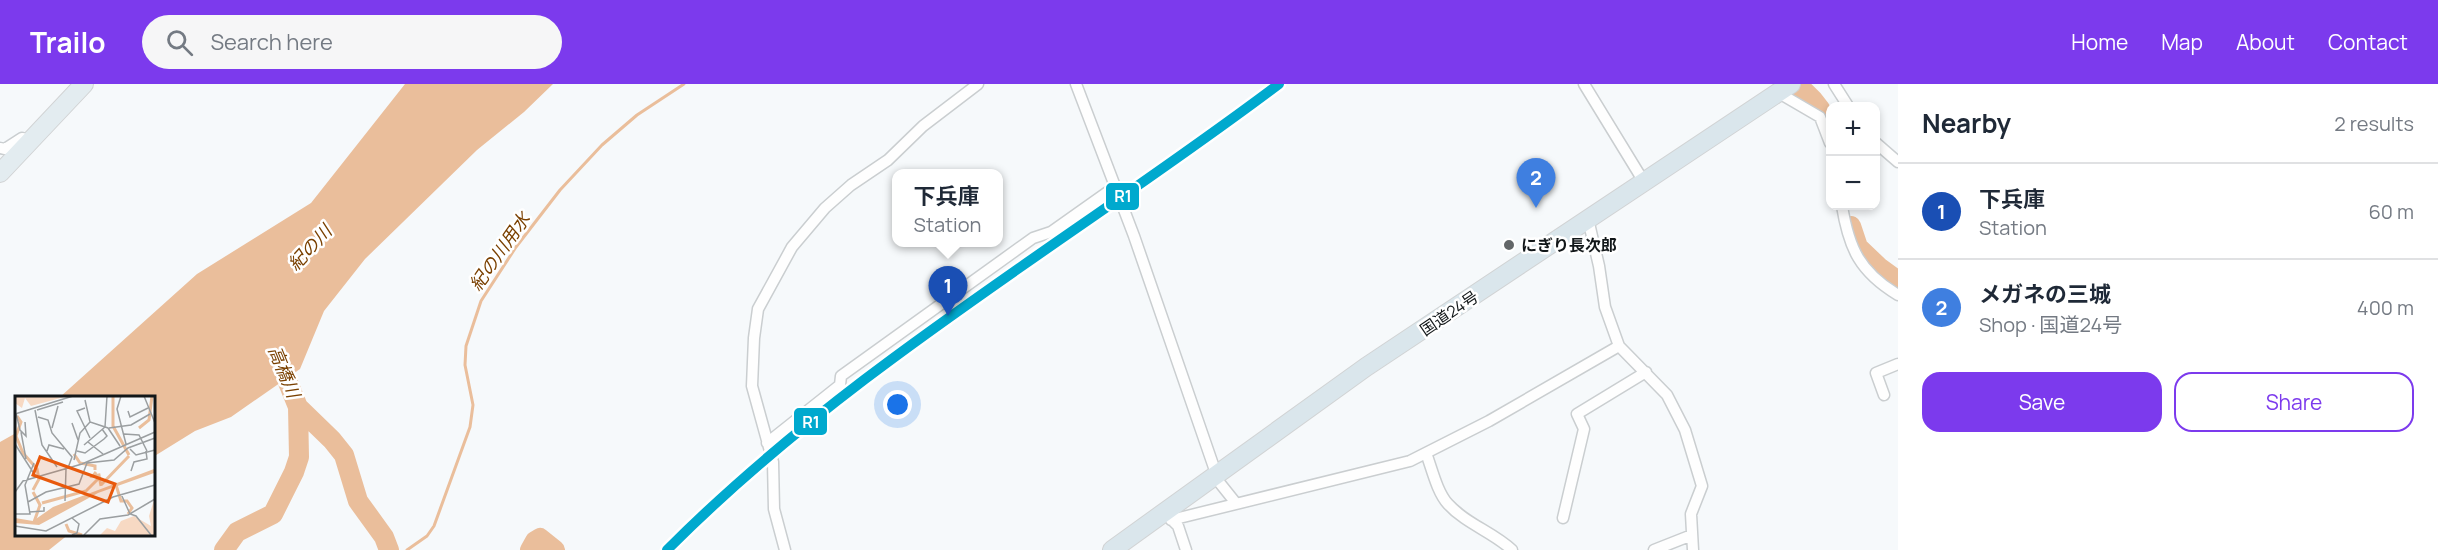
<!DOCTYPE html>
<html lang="en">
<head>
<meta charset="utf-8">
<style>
	:root { --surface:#fff; --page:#f6f6f7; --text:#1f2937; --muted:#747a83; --line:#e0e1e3; --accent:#7c3aed }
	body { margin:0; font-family:Manrope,"Noto Sans JP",sans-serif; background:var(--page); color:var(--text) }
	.controls { position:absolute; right:18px; top:18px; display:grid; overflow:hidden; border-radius:12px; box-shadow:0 3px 9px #0003 }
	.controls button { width:54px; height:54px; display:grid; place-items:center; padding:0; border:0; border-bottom:2px solid var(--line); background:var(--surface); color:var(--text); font:30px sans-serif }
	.you { position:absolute; left:898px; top:321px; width:21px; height:21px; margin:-15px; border:4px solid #fff; border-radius:50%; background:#1a73e8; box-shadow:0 0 0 9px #1a73e833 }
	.badge { display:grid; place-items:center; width:39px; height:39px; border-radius:50%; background:var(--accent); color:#fff; font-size:20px; font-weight:700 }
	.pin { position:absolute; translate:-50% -50px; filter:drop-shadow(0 2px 3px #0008) }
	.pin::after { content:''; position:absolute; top:32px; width:21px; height:18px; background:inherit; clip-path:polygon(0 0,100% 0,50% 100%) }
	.popup { position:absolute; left:892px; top:85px; width:111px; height:78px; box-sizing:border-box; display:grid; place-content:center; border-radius:12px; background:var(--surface); filter:drop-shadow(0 2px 4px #0005); font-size:20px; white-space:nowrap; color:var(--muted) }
	.popup b { font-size:22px; color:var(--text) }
	.popup::after { content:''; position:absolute; left:50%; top:100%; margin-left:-12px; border:12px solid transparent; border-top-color:var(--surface) }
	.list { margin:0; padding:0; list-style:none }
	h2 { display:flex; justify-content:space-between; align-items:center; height:78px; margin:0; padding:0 24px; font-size:26px }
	h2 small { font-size:20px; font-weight:400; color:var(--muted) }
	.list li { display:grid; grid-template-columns:39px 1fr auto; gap:18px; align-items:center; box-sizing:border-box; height:96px; padding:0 24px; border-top:2px solid var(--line) }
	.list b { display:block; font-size:22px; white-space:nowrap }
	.list p { margin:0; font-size:20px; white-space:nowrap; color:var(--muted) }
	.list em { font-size:20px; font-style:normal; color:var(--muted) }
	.actions { display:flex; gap:12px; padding:18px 24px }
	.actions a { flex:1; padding:14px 0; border:2px solid var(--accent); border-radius:18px; text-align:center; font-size:21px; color:var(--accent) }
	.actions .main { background:var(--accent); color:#fff }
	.icon { flex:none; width:33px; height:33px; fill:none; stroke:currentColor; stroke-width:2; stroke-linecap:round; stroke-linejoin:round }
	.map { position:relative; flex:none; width:1898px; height:466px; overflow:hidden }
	header { display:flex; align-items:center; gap:36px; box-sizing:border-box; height:84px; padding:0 30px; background:var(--accent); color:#fff }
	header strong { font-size:28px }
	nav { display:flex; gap:33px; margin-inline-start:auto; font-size:21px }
	.search { width:420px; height:54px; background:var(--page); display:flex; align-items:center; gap:15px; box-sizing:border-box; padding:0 21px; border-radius:33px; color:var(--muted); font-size:22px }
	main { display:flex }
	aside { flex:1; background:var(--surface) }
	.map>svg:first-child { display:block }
	.water { fill:#eabe9b }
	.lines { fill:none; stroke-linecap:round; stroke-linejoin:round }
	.stream { stroke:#eabe9b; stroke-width:3 }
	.river { stroke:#eabe9b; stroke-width:20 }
	.minor-casing { stroke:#caced0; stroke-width:13 }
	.primary-casing { stroke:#d1d3d4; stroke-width:20 }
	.trunk-casing { stroke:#d1d3d4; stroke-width:20 }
	.minor { stroke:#fefefe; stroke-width:10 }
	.primary { stroke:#e3ecf0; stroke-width:18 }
	.trunk { stroke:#dae6ec; stroke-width:18 }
	.rail-1-casing { stroke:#fff; stroke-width:15 }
	.rail-1 { stroke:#00a9ce; stroke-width:10 }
	.poi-dot { fill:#626668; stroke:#fff; stroke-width:2 }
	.labels { text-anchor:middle; stroke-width:5; stroke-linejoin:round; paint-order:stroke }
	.poi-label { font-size:16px; font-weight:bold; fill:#121719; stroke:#fff; text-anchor:start }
	.street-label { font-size:16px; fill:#121719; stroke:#fff }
	.water-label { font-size:18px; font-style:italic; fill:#7a4000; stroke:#fff }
	.inset-river { fill:none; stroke:#eabe9b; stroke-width:3 }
	.inset-road { fill:none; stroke:#9b9fa1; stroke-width:1.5 }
	.view { fill:#e8590c; fill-opacity:0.15; stroke:#e8590c; stroke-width:3 }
	.inset-edge { fill:none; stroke:#121719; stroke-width:3 }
	.line-badge { stroke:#fff; stroke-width:2 }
	.badge-label { font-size:16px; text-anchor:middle; font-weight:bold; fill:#fff }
</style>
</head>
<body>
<header>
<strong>Trailo</strong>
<div class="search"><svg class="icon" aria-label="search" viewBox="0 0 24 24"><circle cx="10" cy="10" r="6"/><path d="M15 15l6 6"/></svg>Search here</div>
<nav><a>Home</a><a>Map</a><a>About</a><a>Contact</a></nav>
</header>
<main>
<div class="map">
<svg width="1898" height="466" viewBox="0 0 1898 466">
	<rect width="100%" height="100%" fill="#f6f9fb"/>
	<path class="water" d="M405,0H553L524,28L477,66L365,175L324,227L300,285L231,333L195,347L153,373V313H60L197,190L311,119Z
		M16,349V450H69L49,466H0V358Z"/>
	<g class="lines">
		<path class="stream" d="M407,466L427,452L434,442L470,343L473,321L465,281L466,262L481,217L516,163L560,106L602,61L637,31L684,0"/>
		<path class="river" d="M1795,0C1811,11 1824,27 1830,45
			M1851,142L1858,163L1879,183L1898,197
			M298,323L332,356L344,371L358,417L384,453L389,466
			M224,466L237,448L273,430L294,388L299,373L298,323L276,269
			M530,466L535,457L540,454L555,466"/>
		<defs>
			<path id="minor" d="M1076,0L1134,152L1219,398L1235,418
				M1584,0L1644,98
				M1834,0L1848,22
				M1779,9L1820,33L1830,59
				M1876,59L1898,78
				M0,64L5,65L22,54L31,56
				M1842,122C1849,165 1860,188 1898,211
				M1588,135L1599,182L1605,223L1619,262L1667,311L1685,346L1702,402L1691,430L1693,466
				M1884,311L1876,289L1898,280
				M767,359L840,301L841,292L1033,154L1051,148L1116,102
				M1426,369C1432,385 1437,408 1448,420C1466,440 1493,448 1512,466
				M1169,433L1178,442L1186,466
				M1563,434L1584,345L1577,330L1646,288
				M1171,436L1410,377L1489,337L1619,262
				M785,466L774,425L773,378L752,302L754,254L758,225L792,163L825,124L851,101L888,76L923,42L978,0
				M1654,466L1692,451"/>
			<path id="primary" d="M0,89L84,0"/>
			<path id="trunk" d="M1112,466L1366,283L1791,0"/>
		</defs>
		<use href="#minor" class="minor-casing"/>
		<use href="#primary" class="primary-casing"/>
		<use href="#trunk" class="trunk-casing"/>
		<use href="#minor" class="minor"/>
		<use href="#primary" class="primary"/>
		<use href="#trunk" class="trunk"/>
		<defs>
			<path id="rail-1" d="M667,466C849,283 1075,154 1279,0"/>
		</defs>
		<use href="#rail-1" class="rail-1-casing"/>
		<use href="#rail-1" class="rail-1"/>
	</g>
	<circle class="poi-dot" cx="1509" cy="161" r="6"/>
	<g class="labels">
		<g class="poi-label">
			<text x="1521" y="167">にぎり長次郎</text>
		</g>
		<g class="street-label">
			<text transform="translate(1449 229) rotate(-34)" y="6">国道24号</text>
		</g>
		<g class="water-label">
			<text transform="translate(310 164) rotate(-47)" y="6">紀の川</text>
			<text transform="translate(500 168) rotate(-55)" y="6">紀の川用水</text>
			<text transform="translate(284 288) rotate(68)" y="6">高橋川</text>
		</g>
	</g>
	<g transform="translate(15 312)">
		<rect width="140" height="140" fill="#f6f9fb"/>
		<path d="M0,0H53L16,10L10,2L7,12L0,7ZM139,104V139H85L92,132L100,135L106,125L119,120L136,130L134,120Z" fill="#f7d9c3"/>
		<path d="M139,73V77L83,97L24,129L0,127V122L18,125L38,111Z" fill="#eabe9b"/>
		<path class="inset-river" d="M98,0V30L114,59M2,20L6,26L1,40L8,57L22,73L24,83L18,94M124,32L134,24L137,0M59,58L65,67L80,70V74M81,76L78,80L84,79L86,90M86,89L114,60M101,89L106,105H112L117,112L113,118M18,96L25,109L19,126M27,107L71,95L84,82M51,128L54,135L67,139"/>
		<path class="inset-road" d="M106,0L102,13L111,48M129,0L140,27M70,4L75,26L93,32L105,50M70,12L62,15L75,42M20,14L27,49L42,71M22,14L48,6M113,15L115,21L133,12M1,17L5,34L11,40L10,26M0,18L58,0M23,21L33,24L37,37L57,61L53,72M57,27L63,44M37,32L43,10M94,32L116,29L135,18M6,36L11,63M109,38L124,39L132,55M73,46L88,58M0,48L21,81M69,49L90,31L92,0M115,53L121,59L140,54M32,55L34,49L49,53M62,55L70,57L89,43L92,40L87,33M59,64L65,37L75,26M116,75L119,66L132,63L131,55M0,96L8,85L67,68L140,36M106,98L115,118L121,120L136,139M50,105L51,73M13,106L31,96L64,88L72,67L99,64L113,52L140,42M14,116L29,115V111M0,118H15L10,89L19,67M0,130L31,135L98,101L140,89M57,139L62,137L64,128L57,122M69,139L85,123L113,119L140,103"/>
		<path class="view" d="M25,61L100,88L93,106L18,79Z"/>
		<rect width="140" height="140" class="inset-edge"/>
	</g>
	<g class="line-badge">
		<rect x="1105" y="98" width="35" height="29" rx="6" fill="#00a9ce"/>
		<rect x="793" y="323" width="35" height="29" rx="6" fill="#00a9ce"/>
	</g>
	<g class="badge-label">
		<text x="1123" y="118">R1</text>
		<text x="811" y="344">R1</text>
	</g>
</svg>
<div class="controls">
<button>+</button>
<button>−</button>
</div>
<div class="you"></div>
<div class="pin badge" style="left:948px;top:232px;background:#1a4fb4">1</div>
<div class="popup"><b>下兵庫</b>Station</div>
<div class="pin badge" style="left:1536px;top:124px;background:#3f7fe0">2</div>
</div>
<aside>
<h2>Nearby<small>2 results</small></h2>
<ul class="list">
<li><span class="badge" style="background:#1a4fb4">1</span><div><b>下兵庫</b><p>Station</p></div><em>60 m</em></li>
<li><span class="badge" style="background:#3f7fe0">2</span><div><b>メガネの三城</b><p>Shop · 国道24号</p></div><em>400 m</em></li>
</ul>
<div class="actions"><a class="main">Save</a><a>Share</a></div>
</aside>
</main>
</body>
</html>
